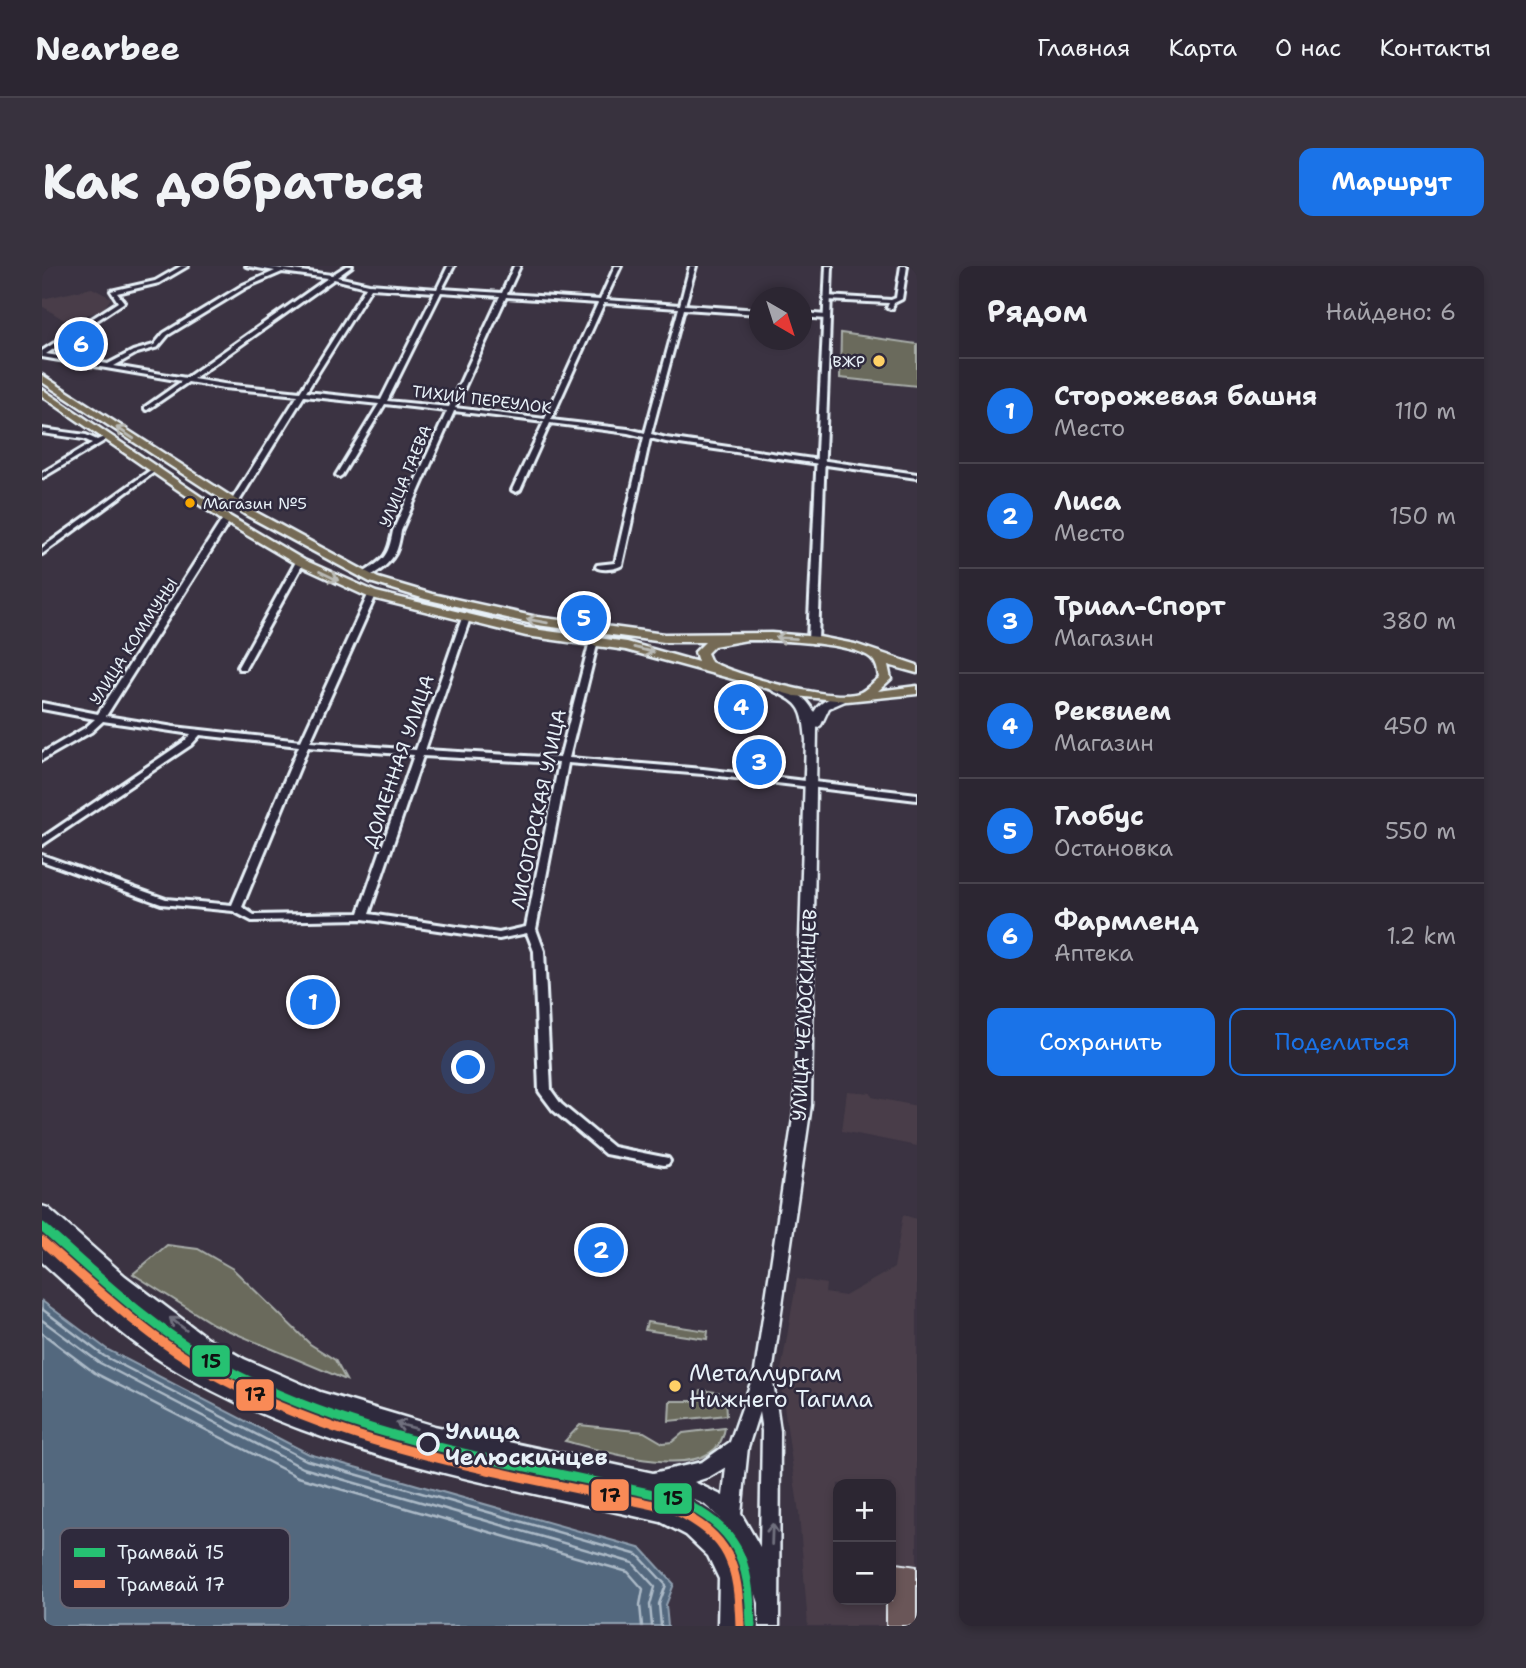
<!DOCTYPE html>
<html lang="ru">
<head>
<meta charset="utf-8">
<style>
	:root { --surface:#2c2632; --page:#38323e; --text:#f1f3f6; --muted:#a6a5ac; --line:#48434d; --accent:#1a73e8 }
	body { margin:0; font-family:"Shantell Sans",sans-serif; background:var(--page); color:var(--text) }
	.controls { position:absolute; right:21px; bottom:21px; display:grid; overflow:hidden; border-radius:14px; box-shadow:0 4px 10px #0003 }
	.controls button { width:63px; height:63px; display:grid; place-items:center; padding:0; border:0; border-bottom:2px solid var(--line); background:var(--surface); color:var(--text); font:35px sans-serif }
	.compass { position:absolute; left:707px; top:21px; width:63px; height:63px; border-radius:50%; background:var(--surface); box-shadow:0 4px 10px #0003; rotate:141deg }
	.you { position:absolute; left:427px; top:802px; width:24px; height:24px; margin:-18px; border:5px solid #fff; border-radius:50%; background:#1a73e8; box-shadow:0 0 0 10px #1a73e833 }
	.badge { display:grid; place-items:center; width:46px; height:46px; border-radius:50%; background:var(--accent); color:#fff; font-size:23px; font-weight:700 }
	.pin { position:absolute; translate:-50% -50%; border:4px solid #fff; box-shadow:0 2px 7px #0006 }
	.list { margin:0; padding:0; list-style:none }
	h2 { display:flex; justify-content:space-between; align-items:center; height:91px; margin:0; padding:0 28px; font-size:30px }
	h2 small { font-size:23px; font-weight:400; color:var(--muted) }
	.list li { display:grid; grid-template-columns:46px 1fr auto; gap:21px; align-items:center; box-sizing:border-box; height:105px; padding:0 28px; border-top:2px solid var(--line) }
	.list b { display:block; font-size:26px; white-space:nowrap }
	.list p { margin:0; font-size:23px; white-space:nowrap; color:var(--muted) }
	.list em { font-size:23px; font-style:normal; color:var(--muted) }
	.actions { display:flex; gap:14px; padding:21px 28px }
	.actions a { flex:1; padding:16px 0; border:2px solid var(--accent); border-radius:14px; text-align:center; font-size:24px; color:var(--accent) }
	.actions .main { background:var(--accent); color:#fff }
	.map { position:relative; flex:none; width:875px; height:1360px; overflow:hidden; border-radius:14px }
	header { display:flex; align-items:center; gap:42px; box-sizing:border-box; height:98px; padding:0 35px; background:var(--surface); border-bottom:2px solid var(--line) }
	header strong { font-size:33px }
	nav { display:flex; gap:38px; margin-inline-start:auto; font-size:24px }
	.intro { display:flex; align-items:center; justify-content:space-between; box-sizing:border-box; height:168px; padding:0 42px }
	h1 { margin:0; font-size:49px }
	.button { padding:18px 32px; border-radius:14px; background:var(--accent); color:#fff; font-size:24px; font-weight:700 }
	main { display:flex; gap:42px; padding:0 42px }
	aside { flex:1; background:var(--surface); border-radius:14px; box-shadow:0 4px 10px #0003 }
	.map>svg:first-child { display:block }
	.built { fill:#493e49; fill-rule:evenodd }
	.green { fill:#6a6b5c; stroke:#a9aeaa; stroke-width:2 }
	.water { fill:#53687e; stroke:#8f9faf; stroke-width:2 }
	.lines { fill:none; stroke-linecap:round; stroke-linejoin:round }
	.shore { stroke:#acbac7; stroke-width:2.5 }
	.building { fill:#6a5658; stroke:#e8f1f8; stroke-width:2 }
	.minor-casing { stroke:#e8f1f8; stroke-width:6 }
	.tertiary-casing { stroke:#e8f1f8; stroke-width:6 }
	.secondary-casing { stroke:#e8f1f8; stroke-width:5 }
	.primary-casing { stroke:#e8f1f8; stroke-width:5 }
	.minor { fill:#2f2a3d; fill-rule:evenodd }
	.tertiary { fill:#2f2a3d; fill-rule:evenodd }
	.secondary { fill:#2f2a3d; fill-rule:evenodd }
	.primary { fill:#756b55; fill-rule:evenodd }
	.tram-1-casing { stroke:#2f2a3d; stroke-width:14 }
	.tram-2-casing { stroke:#2f2a3d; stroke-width:14 }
	.tram-1 { stroke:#26c172; stroke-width:9 }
	.tram-2 { stroke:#f98a56; stroke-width:9 }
	.oneway { stroke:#babbb7 }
	.oneway2 { stroke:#70707e }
	.poi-dot { fill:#ffd166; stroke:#2f2a3d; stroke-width:2.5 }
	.bus-dot { fill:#f7a600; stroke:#2f2a3d; stroke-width:2.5 }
	.stop-dot { fill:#2f2a3d; stroke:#e8f1f8; stroke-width:3.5 }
	.labels { text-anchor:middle; stroke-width:5; stroke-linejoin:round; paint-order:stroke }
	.far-poi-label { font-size:16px; fill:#e8f1f8; stroke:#2f2a3d; text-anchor:end }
	.far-street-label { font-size:16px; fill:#e8f1f8; stroke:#2f2a3d }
	.far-bus-label { font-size:16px; fill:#e8f1f8; stroke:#2f2a3d; text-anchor:start }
	.street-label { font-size:19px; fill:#e8f1f8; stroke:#2f2a3d }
	.near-poi-label { font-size:23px; fill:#e8f1f8; stroke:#2f2a3d; text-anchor:start }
	.near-stop-label { font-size:23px; font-weight:bold; fill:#e8f1f8; stroke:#2f2a3d; text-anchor:start }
	.key { fill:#2f2a3d; stroke:#666675; stroke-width:2 }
	.key-label { font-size:19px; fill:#e8f1f8 }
	.line-badge { stroke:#2f2a3d; stroke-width:2.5 }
	.pale-badge-label { font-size:19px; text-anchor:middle; font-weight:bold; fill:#111 }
</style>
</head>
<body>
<header>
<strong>Nearbee</strong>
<nav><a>Главная</a><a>Карта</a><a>О нас</a><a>Контакты</a></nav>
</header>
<div class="intro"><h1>Как добраться</h1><a class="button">Маршрут</a></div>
<main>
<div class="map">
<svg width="875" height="1360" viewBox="0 0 875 1360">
	<rect width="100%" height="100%" fill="#3b3342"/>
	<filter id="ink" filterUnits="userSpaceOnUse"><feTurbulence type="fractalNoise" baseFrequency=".0143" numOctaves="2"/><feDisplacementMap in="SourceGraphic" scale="14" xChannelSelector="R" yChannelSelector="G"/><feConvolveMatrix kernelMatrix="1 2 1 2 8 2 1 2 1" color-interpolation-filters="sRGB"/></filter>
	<g filter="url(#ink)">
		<path class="built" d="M50,22L69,32L60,45L22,54L0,40V33Z
			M805,825L829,827L830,831L875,840V880L800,865Z
			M861,949L875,953V1360H766L757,1247L738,1111L755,1013L784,1018L783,1027L803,1030L852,1002ZM796,1218H849V1334H796Z"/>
		<path class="green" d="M799,67L875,78V120L798,112Z
			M125,979L156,983L191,1003L268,1078L293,1094L304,1114L171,1058L91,1008Z
			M605,1056L666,1065L665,1073L603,1064Z
			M659,1124L680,1127L684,1131L685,1149L627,1155L628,1135H656Z
			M538,1159L602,1166L621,1177L630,1176L641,1167L683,1162C675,1223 559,1184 523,1175Z"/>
		<path class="water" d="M0,1035L66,1084L267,1188L600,1283L632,1318L624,1339L626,1360H0Z"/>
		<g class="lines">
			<path class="shore" d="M0,1043L62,1090L264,1194L596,1289L624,1319L617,1338L619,1360
				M0,1054L58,1097L261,1202L591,1297L613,1321L608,1339L610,1360
				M0,1067L53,1107L256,1211L586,1306L601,1323L598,1339L600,1360"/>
		</g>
		<path class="building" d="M849,1296L875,1300V1360H844V1334H849Z"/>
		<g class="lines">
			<defs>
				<path id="minor" d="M139,0H146L117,17L75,27L82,36L81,37L4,88L66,98L91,85L112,79L122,67L201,19L233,5L204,0H219L290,9L304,0H310L295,11L327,18L395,23L406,0H412L400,23L460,27L472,0H478L465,28L558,34L573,0H579L563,34L638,39L648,0H654L643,39L718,44V48L642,43L609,168L624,172L875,208V212L624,176L608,172L580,299C574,303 560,305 554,301L555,299L573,297L602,171L586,167L508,157L478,224L474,226L470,224L502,156L412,145L359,265C358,271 357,277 355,283C351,295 333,311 320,312V308C342,293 346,292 351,265L405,145L343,138L300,209L297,211L294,209L337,138L262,130L196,237L192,239L188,237L256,129L182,122L146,116L105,144L103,143V141L140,115L0,91V85L76,36L69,25L113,15ZM240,6L286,12L144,112L72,100L95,87L116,81L126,69L205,21ZM292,13L324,21L258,126L182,118L151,113ZM329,22L393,26L339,134L264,126ZM399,26L458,30L407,141L345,135ZM464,31L556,37L503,153L413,142ZM562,37L637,42L603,167L586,163L509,154Z
					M859,0H865L860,33L852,37L850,43L845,42L847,37L784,34L781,32L784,30L849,34L854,32Z
					M760,47L784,49L787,51L784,53L760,51Z
					M0,163L44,169L55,174L64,170L67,172L0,212V207L50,177L42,173L0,167Z
					M110,203L115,204L0,288V282Z
					M182,251L189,253L64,450L132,461L259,475L326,329L330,327L334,329L268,476L374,484L420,352L424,350L428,352L383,484L518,492L548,375L552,373L556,375L527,492L661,503L875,528V534L661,508L526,497L494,663L502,685L509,824L519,838L571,881L626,892L628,895L626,898L622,899L563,888L511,844L499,828L497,825L492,685L485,667L457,673L321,653L210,655L191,645L119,638L0,595V589L124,633L190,639L257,480L158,469L149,479L0,579V572L143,475L149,468L61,455L49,466L0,494V487L43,462L53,453L0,443V437L56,448ZM266,481L372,489L317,647L212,649L200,641ZM381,490L517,497L484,661L457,667L327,648Z
					M255,294L262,296L204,401L203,403H197L196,401Z"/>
				<path id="tertiary" d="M784,0H790L776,374L771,377L766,374Z"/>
				<path id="secondary" d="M735,420C751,424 764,430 772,446C780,433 790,431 804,429L810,432L787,442L779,459L775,462L769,839L730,1108L738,1165L737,1360H717V1337L698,1281L696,1360H676L677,1313L666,1290L644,1269L619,1256C451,1217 270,1190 122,1097C77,1069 39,1031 0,996V980L6,981C47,1017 87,1056 133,1086C277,1178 457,1202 621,1239L658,1256L678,1274L679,1253L662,1238L642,1230C566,1214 489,1198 413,1180C336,1162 257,1141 188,1103C118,1065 58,1010 0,956V940L6,942L83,1010L165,1072L202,1093L278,1126L392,1160L611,1207L660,1196L688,1176L713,1105L753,839L764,474C761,444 760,437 731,425L729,423ZM717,1146L720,1165L718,1281L699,1248L706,1181ZM684,1201L681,1230L652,1216L667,1211Z"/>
				<path id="primary" d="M0,109L210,244L336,312L390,328L495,351L622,368L729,367L777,371L813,378L875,399V407L846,399L849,413L836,425L875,420V428L805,435L753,430L584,384L484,370L326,331L254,298L181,255L0,130V123L189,251L262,294L334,326L484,362L585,376L656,396L653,386L663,376H622L495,359L383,333L328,316L202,248L0,116ZM705,374C732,374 809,376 829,392C835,397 836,405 837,412C831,416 825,423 819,426C795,438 694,409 669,396L665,387L672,380Z"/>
			</defs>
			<use href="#minor" class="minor-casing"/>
			<use href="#tertiary" class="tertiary-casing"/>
			<use href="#secondary" class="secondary-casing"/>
			<use href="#primary" class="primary-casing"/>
			<use href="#minor" class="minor"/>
			<use href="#tertiary" class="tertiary"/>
			<use href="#secondary" class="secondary"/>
			<use href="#primary" class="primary"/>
			<defs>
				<path id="tram-1" d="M0,961C56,1010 110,1063 176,1099C316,1176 480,1198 634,1233C697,1263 707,1292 709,1360"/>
				<path id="tram-2" d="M0,975C54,1023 107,1073 171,1108C311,1186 476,1209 631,1243C689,1271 696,1298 698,1360"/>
			</defs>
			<use href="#tram-1" class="tram-1-casing"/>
			<use href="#tram-2" class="tram-2-casing"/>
			<use href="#tram-1" class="tram-1"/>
			<use href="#tram-2" class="tram-2"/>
		</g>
		<defs><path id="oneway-shaft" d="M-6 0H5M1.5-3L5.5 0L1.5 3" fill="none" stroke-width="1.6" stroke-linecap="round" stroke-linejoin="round" transform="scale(1.75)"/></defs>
		<g class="oneway">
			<use href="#oneway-shaft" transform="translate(83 167) rotate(-147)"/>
			<use href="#oneway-shaft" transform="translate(287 310) rotate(26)"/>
			<use href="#oneway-shaft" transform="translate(495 355) rotate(-170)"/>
			<use href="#oneway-shaft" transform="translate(744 372) rotate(-177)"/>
			<use href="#oneway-shaft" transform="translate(602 384) rotate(14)"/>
		</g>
		<g class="oneway2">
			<use href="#oneway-shaft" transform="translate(136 1058) rotate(-143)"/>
			<use href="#oneway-shaft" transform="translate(364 1160) rotate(-165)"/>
			<use href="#oneway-shaft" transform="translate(730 1268) rotate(-88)"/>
		</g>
	</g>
	<g class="poi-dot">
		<circle cx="837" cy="95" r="7"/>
		<circle cx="633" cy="1120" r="7"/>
	</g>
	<circle class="bus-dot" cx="148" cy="237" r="6"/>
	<circle class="stop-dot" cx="386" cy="1178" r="10"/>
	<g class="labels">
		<g class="far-poi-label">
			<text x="823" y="101">ВЖР</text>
		</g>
		<g class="far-street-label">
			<text transform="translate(440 133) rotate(7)" y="6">ТИХИЙ ПЕРЕУЛОК</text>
			<text transform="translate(363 210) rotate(-67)" y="6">УЛИЦА ГАЕВА</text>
			<text transform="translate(91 375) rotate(-57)" y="6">УЛИЦА КОММУНЫ</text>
		</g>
		<g class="far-bus-label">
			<text x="161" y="243">Магазин №5</text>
		</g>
		<g class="street-label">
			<text transform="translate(356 495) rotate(-71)" y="7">ДОМЕННАЯ УЛИЦА</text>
			<text transform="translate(496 543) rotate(-78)" y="7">ЛИСОГОРСКАЯ УЛИЦА</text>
			<text transform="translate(762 749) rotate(-87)" y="7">УЛИЦА ЧЕЛЮСКИНЦЕВ</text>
		</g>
		<g class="near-poi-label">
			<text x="647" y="1115">Металлургам<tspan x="647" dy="26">Нижнего Тагила</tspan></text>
		</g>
		<g class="near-stop-label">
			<text x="403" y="1173">Улица<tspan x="403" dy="26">Челюскинцев</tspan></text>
		</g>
	</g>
	<rect x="18" y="1262" width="230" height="80" rx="10" class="key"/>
	<rect x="32" y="1282" width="31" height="9" fill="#26c172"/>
	<rect x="32" y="1314" width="31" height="8" fill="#f98a56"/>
	<g class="key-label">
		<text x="75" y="1293">Трамвай 15</text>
		<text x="75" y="1325">Трамвай 17</text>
	</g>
	<g class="line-badge">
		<rect x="149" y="1078" width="40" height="34" rx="7" fill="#26c172"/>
		<rect x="193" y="1112" width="40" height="34" rx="7" fill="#f98a56"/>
		<rect x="548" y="1212" width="40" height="34" rx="7" fill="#f98a56"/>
		<rect x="611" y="1216" width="40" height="33" rx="7" fill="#26c172"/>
	</g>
	<g class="pale-badge-label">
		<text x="169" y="1102">15</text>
		<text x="213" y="1135">17</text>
		<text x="568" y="1236">17</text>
		<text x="631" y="1239">15</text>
	</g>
</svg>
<div class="controls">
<button>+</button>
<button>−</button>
</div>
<svg class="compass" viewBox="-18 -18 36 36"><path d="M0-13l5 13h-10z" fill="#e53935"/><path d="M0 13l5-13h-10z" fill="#a6a5ac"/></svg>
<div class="you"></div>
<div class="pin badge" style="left:271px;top:736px">1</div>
<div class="pin badge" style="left:559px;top:984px">2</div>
<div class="pin badge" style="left:717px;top:496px">3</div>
<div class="pin badge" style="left:699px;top:441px">4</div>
<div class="pin badge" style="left:542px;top:352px">5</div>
<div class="pin badge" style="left:39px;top:78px">6</div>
</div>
<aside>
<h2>Рядом<small>Найдено: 6</small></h2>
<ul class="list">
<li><span class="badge">1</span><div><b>Сторожевая башня</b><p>Место</p></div><em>110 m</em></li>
<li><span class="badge">2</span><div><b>Лиса</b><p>Место</p></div><em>150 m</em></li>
<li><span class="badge">3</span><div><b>Триал-Спорт</b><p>Магазин</p></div><em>380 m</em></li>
<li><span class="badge">4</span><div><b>Реквием</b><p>Магазин</p></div><em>450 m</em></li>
<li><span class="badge">5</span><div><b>Глобус</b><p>Остановка</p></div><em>550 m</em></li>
<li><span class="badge">6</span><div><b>Фармленд</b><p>Аптека</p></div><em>1.2 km</em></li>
</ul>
<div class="actions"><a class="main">Сохранить</a><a>Поделиться</a></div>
</aside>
</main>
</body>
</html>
